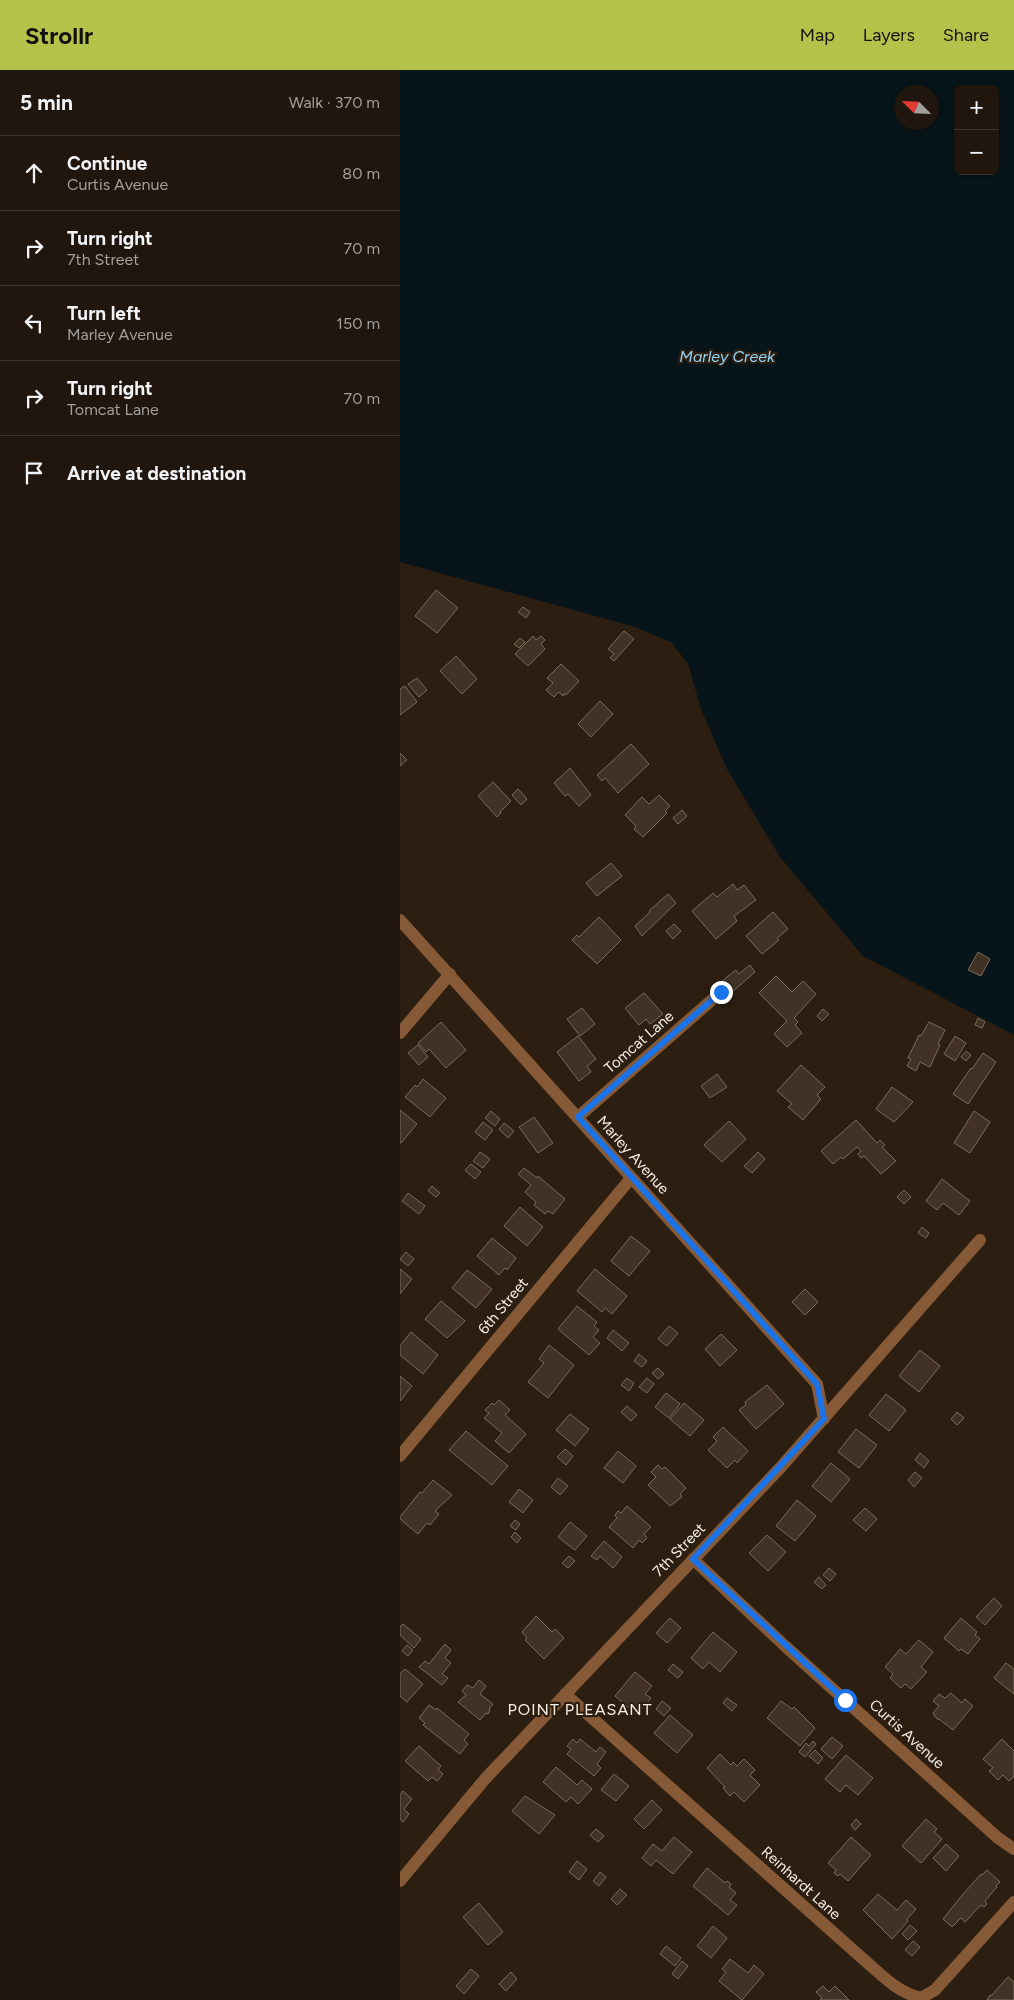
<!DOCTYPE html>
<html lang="en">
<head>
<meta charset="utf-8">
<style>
	:root { --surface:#21160d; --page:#291f16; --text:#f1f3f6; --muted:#a29f9d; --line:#3e352e; --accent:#b5c249 }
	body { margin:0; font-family:Figtree,sans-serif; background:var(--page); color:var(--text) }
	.controls { position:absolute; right:15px; top:15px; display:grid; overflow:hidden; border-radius:8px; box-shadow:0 1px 4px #0004 }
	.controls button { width:45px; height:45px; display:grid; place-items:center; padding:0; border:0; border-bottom:1px solid var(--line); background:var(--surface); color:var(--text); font:25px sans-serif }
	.compass { position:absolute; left:494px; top:15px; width:45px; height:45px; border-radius:50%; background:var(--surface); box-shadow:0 1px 4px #0004; rotate:294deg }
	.stop { position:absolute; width:15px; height:15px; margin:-11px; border:4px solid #1a73e8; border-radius:50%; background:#fff }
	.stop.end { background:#1a73e8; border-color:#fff; box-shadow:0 1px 5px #0008 }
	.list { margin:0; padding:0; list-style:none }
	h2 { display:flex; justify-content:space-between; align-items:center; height:65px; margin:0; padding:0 20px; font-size:21px }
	h2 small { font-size:16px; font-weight:400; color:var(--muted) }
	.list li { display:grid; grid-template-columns:32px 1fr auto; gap:15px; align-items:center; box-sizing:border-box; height:75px; padding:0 20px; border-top:1px solid var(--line) }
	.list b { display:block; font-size:19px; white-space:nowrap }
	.list p { margin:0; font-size:16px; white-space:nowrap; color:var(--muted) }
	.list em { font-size:16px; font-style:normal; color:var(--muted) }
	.icon { flex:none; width:28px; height:28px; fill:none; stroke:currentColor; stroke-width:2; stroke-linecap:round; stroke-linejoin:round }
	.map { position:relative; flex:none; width:614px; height:1930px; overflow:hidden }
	header { display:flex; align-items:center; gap:30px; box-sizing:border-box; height:70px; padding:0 25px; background:var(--accent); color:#111 }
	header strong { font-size:24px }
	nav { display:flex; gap:28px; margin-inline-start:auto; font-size:18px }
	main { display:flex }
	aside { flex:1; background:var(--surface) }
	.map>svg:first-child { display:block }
	.water { fill:#07141a; fill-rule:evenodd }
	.building { fill:#413225; stroke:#7b6b5b }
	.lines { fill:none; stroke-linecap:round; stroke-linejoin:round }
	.street { stroke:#875a37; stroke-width:12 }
	.route { stroke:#1a73e8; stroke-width:6 }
	.labels { text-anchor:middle; stroke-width:4.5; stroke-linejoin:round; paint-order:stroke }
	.street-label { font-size:15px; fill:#f7eee5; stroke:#2c1e11 }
	.water-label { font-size:16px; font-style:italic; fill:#90d4f8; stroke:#2c1e11 }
	.neighbourhood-label { font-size:16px; letter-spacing:1px; fill:#f7eee5; stroke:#2c1e11 }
</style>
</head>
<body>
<header>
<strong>Strollr</strong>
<nav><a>Map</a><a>Layers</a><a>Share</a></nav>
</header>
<main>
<aside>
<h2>5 min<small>Walk · 370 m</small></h2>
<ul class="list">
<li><svg class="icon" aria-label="ahead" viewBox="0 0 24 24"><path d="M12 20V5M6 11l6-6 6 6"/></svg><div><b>Continue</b><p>Curtis Avenue</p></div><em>80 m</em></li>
<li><svg class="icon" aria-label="right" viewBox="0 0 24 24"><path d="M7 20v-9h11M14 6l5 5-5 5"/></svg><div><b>Turn right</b><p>7th Street</p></div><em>70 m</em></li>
<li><svg class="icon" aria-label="left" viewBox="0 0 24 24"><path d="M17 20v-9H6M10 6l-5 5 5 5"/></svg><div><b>Turn left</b><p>Marley Avenue</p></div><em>150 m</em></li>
<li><svg class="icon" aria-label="right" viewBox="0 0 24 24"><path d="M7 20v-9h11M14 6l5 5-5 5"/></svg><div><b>Turn right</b><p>Tomcat Lane</p></div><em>70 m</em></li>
<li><svg class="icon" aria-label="arrive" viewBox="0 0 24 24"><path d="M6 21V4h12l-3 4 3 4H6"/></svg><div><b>Arrive at destination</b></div></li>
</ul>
</aside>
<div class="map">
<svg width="614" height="1930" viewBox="0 0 614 1930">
	<rect width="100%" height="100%" fill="#2c1e11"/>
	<path class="water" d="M0,0H614V965L463,886L380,787L327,699L301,639L288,594L271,572L235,557L0,492ZM558,19H595V101H558ZM502,22H532V52H502Z"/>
	<path class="building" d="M36,520L58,538L37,563L15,546Z
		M123,537L130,542L126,548L118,542Z
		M224,561L234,569L214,591L210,588L214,584L208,579Z
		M133,566L136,570L141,566L145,570L141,574L145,579L128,596L115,584Z
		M120,568L125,572L119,578L114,574Z
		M56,586L77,609L62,624L40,601Z
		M161,594L179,611L166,625L164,624L163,626L159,622L154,627L146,620L153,613L147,608Z
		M17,608L27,620L19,627L8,614Z
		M5,616L17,632L0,645V619Z
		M200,631L213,644L191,667L178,654Z
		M231,674L249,694L218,723L205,708L202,711L197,705Z
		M0,683L7,690L0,696Z
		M170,698L191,725L179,736L168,724L165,726L154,713Z
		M93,712L111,731L100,742L101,743L97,747L78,726Z
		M118,719L127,729L121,735L112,725Z
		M259,725L270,736L265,741L267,743L243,767L234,759L236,756L225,745L242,727L249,734Z
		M282,740L287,746L278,754L273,748Z
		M211,793L222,806L197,826L186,813Z
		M333,814L337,820L344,815L356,830L334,846L337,851L316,869L292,841L313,823L317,827Z
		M268,824L276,833L242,866L235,856L250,842L249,841Z
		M373,842L388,859L377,868L379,870L362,884L346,866Z
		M199,847L221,870L197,894L172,870L177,865L179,867Z
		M274,854L281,861L273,869L266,861Z
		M578,882L590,889L581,906L568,900Z
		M350,895L355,902L332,922L322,911L336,900L339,904Z
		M376,906L392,922L403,911L416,924L394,948L398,952L395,955L402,963L387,977L374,964L387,951L359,923Z
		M244,923L263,944L250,954L246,949L239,955L225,938Z
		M182,938L195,954L180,966L167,949Z
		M423,939L429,944L422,951L417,946Z
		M578,948L585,952L582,958L575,955Z
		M41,952L66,980L46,998L29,979L26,982L18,973Z
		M529,952L545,960L538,974L540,975L530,997L520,992L516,1001L507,996L511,989L508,988L519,965L521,966Z
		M178,966L196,989L187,996L191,1002L179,1011L157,982Z
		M555,966L566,973L555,991L544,984Z
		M18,975L28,987L19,995L8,983Z
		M566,981L571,985L566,991L561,987Z
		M583,983L596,992L568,1034L553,1024L571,998L572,999Z
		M401,995L425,1017L417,1025L421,1029L403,1050L388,1037L392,1034L377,1021Z
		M317,1004L327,1017L310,1028L301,1016Z
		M23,1009L46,1028L30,1047L5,1027L15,1015L17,1017Z
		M492,1017L513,1032L494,1052L476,1039Z
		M0,1040L17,1054L1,1073H0Z
		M91,1041L100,1049L95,1056L85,1048Z
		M574,1041L590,1052L570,1083L554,1073Z
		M134,1047L153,1073L138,1083L119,1057Z
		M456,1050L477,1073L480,1070L485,1075L482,1077L496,1091L481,1104L464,1086L461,1088L458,1084L461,1081L457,1077L443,1089L441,1087L433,1094L421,1081Z
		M329,1051L346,1069L322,1092L304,1075Z
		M83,1052L93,1060L85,1070L75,1062Z
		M104,1053L114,1061L108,1068L99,1059Z
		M80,1082L90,1089L83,1098L73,1091Z
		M358,1082L365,1089L352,1103L344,1096Z
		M71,1094L81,1102L75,1109L65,1100Z
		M124,1098L137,1108L138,1106L165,1129L153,1144L148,1141L145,1144L134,1135L136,1132L125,1122L131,1115L118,1104Z
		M542,1109L570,1131L559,1145L543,1133L537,1140L526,1131Z
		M32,1116L40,1123L36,1127L28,1121Z
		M504,1120L511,1127L504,1134L497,1127Z
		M8,1123L25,1136L19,1144L2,1131Z
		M120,1137L143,1157L127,1176L104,1156Z
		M522,1157L529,1163L526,1168L518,1163Z
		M231,1166L250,1181L229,1206L211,1191Z
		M92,1168L116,1188L107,1200L105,1198L99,1205L77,1186Z
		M6,1182L14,1189L8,1196L0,1189Z
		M0,1199L12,1209L0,1224Z
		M195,1199L227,1226L212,1244L205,1238L202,1242L177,1221Z
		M67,1200L92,1219L76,1238L52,1218Z
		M405,1219L418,1232L405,1245L392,1232Z
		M41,1231L65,1251L47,1268L25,1249Z
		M177,1236L197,1252L194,1256L199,1260L193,1267L200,1273L189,1285L158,1259Z
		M269,1256L278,1263L267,1276L258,1269Z
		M213,1260L229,1273L222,1281L207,1268Z
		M11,1262L38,1285L23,1304L0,1285V1276Z
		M321,1264L337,1280L320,1296L305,1279Z
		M149,1275L174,1295L148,1328L128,1312L144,1293L139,1289Z
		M520,1280L540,1296L519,1322L499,1306Z
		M239,1284L247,1291L242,1297L234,1291Z
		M258,1298L264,1304L258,1309L252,1303Z
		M0,1306L12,1316L0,1331Z
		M227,1308L234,1313L229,1321L221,1315Z
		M247,1308L254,1314L247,1323L239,1317Z
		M367,1315L384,1334L356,1359L339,1340L346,1335L345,1332Z
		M266,1323L280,1334L269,1348L255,1337Z
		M486,1324L506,1340L489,1361L469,1345Z
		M99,1330L110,1340L105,1345L126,1364L109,1383L95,1371L102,1363L84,1348L89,1343L85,1340L92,1333L94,1335Z
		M284,1333L304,1350L290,1366L270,1349Z
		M227,1336L237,1345L231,1351L221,1342Z
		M557,1342L564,1348L557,1355L551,1349Z
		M170,1344L189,1359L175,1376L156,1360Z
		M323,1357L348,1381L337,1393L335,1390L327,1398L308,1380L317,1371L313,1367Z
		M456,1359L477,1375L459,1398L438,1382Z
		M66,1361L108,1396L92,1415L49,1380Z
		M165,1379L173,1386L166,1395L157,1387Z
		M218,1381L236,1396L223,1413L204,1398Z
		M520,1383L529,1391L524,1398L515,1390Z
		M431,1393L450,1409L431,1432L412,1416Z
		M258,1395L262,1399L265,1397L286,1418L280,1424L282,1427L270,1436L248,1415L256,1407L251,1402Z
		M515,1402L522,1408L514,1417L508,1410Z
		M158,1408L168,1416L160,1425L151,1417Z
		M33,1410L52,1425L35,1441L39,1444L30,1455L27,1453L18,1464L0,1449V1447L20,1422L22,1423Z
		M119,1419L133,1430L123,1443L109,1432Z
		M397,1430L416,1446L395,1471L376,1456Z
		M227,1436L251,1457L244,1464L247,1468L242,1473L239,1470L233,1478L209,1457L217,1448L215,1445L218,1441L221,1443Z
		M465,1438L477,1449L466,1461L453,1450Z
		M115,1450L120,1454L116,1460L110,1456Z
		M170,1452L187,1466L175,1480L158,1467Z
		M115,1462L121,1468L117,1473L111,1467Z
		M367,1465L386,1482L368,1501L349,1483Z
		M204,1471L222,1487L213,1498L200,1486L197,1490L191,1486Z
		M169,1486L175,1491L168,1498L162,1493Z
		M429,1498L436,1504L430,1511L423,1505Z
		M419,1507L426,1515L422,1519L414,1512Z
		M594,1528L602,1536L585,1555L576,1547Z
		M136,1546L152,1562L155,1559L164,1568L144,1589L125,1570L127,1568L122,1562Z
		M270,1548L281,1558L267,1573L256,1563Z
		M561,1548L577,1562L575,1565L580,1569L568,1584L561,1579L559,1581L544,1568Z
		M3,1554L21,1569L14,1578L0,1565V1557Z
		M313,1562L337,1582L320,1602L309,1592L303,1599L291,1588Z
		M519,1570L533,1582L521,1597L527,1602L511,1619L505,1614L501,1618L490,1608L493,1604L485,1597L500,1579L506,1584Z
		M45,1574L51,1580L45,1588L51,1593L42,1604L48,1608L42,1615L19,1597L25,1591L29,1594Z
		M7,1575L13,1580L8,1586L2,1581Z
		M606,1593L614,1599V1624L594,1608Z
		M273,1594L283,1602L278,1608L268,1600Z
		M5,1599L23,1614L7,1632L0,1626V1604Z
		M235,1602L252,1616L245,1624L251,1628L237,1645L215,1626Z
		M79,1610L86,1616L80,1624L93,1634L89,1639L90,1640L88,1644L86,1643L80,1650L58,1632L66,1625L62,1621L67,1615L73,1618Z
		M551,1623L562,1633L565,1629L573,1636L553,1660L539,1649H537L533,1643L539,1636L533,1631L539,1624L545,1628Z
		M327,1628L337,1635L332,1641L323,1633Z
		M262,1631L271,1638L264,1646L256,1639Z
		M381,1631L392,1639L394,1637L415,1658L400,1676L367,1648Z
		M29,1635L36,1640L37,1638L69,1664L64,1670L68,1674L60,1684L23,1655L25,1653L19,1648Z
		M270,1645L293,1665L277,1683L254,1663Z
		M432,1667L443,1676L432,1689L421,1679Z
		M173,1669L177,1673L180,1669L196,1682L200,1677L206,1682L197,1694L201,1698L194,1706L167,1684L171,1679L167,1676Z
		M602,1669L614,1681V1706L609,1711L603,1705L598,1710L589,1701L593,1698L583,1689Z
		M413,1671L416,1674L405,1687L399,1682L406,1673L409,1676Z
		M19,1676L41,1696L38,1700L43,1704L37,1711L32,1707L28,1711L5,1691Z
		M415,1680L423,1688L418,1694L409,1686Z
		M320,1684L331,1695L333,1692L337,1696L344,1689L355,1700L350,1705L360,1715L344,1732L334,1722L330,1726L323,1718L325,1717L307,1698Z
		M446,1685L473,1708L458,1725L446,1715L440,1722L425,1709Z
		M156,1697L177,1715L182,1710L192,1719L178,1734L171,1727L166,1732L143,1712Z
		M214,1704L229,1716L216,1731L201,1720Z
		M3,1721L12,1729L4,1739L9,1744L3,1752L0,1749V1725Z
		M125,1726L155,1745L139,1764L112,1741Z
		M252,1730L262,1740L244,1759L234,1749Z
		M456,1749L461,1754L455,1760L451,1755Z
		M526,1749L537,1759L534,1762L542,1769L521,1793L502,1776Z
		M196,1759L204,1766L198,1772L190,1765Z
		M274,1767L292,1782L273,1804L256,1790L251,1796L242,1788L253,1774L262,1781Z
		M451,1767L471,1785L448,1811L440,1804L438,1806L434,1803L436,1800L428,1793Z
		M546,1774L559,1786L546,1801L533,1788Z
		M177,1791L187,1799L179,1810L169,1802Z
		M307,1798L325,1813L327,1811L330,1813L331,1815L329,1817L336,1823L330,1830L337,1835L328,1845L293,1816Z
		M587,1800L600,1812L596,1816L597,1817L585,1831L587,1834L584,1837L581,1835L565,1852L561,1848L552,1857L543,1849L564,1823L581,1804L582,1805Z
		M200,1802L206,1807L199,1816L193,1811Z
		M220,1819L227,1825L217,1835L211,1829Z
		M478,1824L497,1840L506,1830L516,1839L507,1849L508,1851L492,1869L463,1840Z
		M79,1833L103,1862L88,1875L63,1847Z
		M510,1855L517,1861L508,1870L502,1864Z
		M313,1856L327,1868L311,1888L297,1876Z
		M513,1871L520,1877L512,1886L505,1880Z
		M266,1876L281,1888L275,1896L260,1884Z
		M330,1889L348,1903L354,1895L364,1904L342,1930L319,1911L326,1902L322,1899Z
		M282,1891L288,1896L278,1909L272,1904Z
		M71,1899L79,1906L64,1924L56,1916Z
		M111,1902L117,1909L106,1921L99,1914Z
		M608,1907L614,1912V1930H587L590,1925L591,1926Z
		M423,1916L429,1922L435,1916L449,1930H420L422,1928L416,1922Z"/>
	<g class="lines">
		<path class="street" d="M0,850L417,1314L424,1349
			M0,963L50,904
			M178,1047L321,922
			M0,1386L231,1108
			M293,1489L385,1576L598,1768L614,1779
			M165,1624L471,1896C487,1910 500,1923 521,1928L535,1920L614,1832
			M0,1811L85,1709L381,1397L580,1170"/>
	</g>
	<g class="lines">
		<path class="route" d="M321,922L178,1047L417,1314L424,1349L293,1489L445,1630"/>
	</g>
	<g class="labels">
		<g class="street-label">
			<text transform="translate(239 972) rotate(-41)" y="5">Tomcat Lane</text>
			<text transform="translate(233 1085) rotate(48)" y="5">Marley Avenue</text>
			<text transform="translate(103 1236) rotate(-50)" y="5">6th Street</text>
			<text transform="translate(279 1480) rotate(-46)" y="5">7th Street</text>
			<text transform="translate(507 1664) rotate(42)" y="5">Curtis Avenue</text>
			<text transform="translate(401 1813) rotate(42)" y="5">Reinhardt Lane</text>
		</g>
		<g class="water-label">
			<text x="327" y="292">Marley Creek</text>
		</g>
		<g class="neighbourhood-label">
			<text x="180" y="1645">POINT PLEASANT</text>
		</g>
	</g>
</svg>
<div class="controls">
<button>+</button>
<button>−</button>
</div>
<svg class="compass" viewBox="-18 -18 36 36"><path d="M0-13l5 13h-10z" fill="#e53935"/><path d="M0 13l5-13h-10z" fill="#a29f9d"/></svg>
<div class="stop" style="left:445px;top:1630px"></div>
<div class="stop end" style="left:321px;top:922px"></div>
</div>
</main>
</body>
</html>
